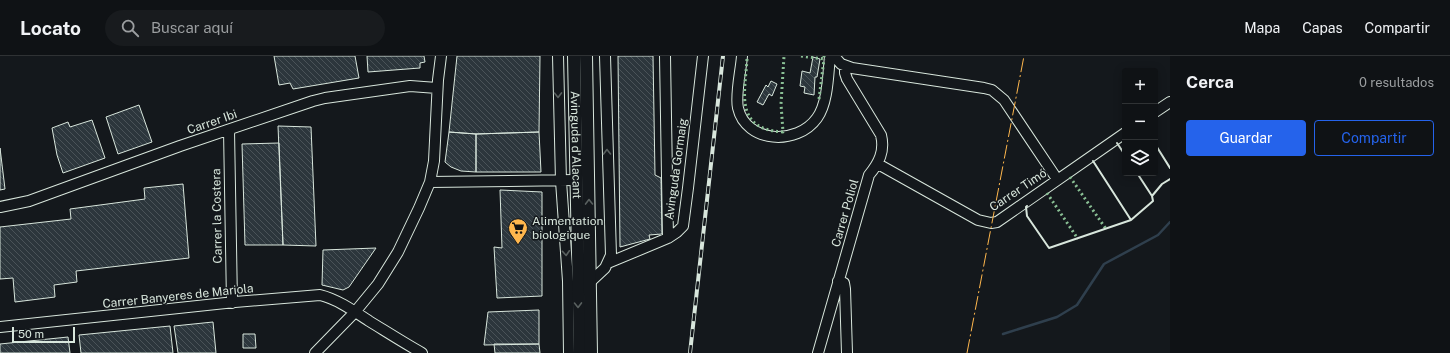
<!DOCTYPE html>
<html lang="es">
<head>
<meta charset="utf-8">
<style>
	:root { --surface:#0f1215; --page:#181b1e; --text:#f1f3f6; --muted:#9b9ea0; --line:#2f3234; --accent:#2563eb }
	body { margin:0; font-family:"Public Sans",sans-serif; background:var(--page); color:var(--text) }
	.controls { position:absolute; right:12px; top:12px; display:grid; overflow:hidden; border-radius:4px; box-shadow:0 2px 10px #0003 }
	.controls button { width:36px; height:36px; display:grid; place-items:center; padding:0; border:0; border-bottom:1px solid var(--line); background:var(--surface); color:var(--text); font:20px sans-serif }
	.scale { position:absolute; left:12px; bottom:10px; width:63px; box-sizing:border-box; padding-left:4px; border:2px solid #d8e6dc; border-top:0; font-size:11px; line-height:14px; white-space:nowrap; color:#d8e6dc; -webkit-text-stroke:3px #14181c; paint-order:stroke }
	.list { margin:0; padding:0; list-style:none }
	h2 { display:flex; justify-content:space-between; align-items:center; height:52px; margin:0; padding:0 16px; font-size:17px }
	h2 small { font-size:13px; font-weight:400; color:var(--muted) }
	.actions { display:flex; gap:8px; padding:12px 16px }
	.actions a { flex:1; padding:9px 0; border:1px solid var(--accent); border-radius:4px; text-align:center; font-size:14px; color:var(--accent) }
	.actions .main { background:var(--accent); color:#fff }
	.icon { flex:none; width:22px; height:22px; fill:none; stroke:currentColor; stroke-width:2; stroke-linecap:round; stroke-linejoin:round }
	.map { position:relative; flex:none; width:1170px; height:297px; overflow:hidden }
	header { display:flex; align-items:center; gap:24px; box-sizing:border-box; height:56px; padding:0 20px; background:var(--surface); border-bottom:1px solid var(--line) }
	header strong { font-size:19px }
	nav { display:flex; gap:22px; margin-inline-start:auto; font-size:14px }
	.search { width:280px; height:36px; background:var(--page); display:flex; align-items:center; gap:10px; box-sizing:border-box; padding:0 14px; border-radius:22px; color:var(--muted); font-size:15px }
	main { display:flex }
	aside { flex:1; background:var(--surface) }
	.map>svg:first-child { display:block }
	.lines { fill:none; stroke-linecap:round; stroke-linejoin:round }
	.stream { stroke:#2f3f4d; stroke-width:2.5 }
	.building { fill:url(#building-back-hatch); stroke:#d8e6dc }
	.minor-casing { stroke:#d8e6dc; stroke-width:12 }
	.major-casing { stroke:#d8e6dc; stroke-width:14 }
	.minor { stroke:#14181c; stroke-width:10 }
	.major { stroke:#14181c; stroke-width:12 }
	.rail-casing { stroke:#d8e6dc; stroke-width:4 }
	.rail { stroke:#14181c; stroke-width:2.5; stroke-dasharray:8; stroke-linecap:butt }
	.hedge { stroke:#8ac095; stroke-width:3; stroke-dasharray:2 3; stroke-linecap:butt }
	.wall { stroke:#d8e6dc; stroke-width:2 }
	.power { stroke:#ffb74d; stroke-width:1; stroke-dasharray:14 3 2 3; stroke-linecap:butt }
	.oneway { stroke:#59605f }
	.labels { text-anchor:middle; stroke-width:3; stroke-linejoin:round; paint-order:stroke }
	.street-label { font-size:12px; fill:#d8e6dc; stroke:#14181c }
	.poi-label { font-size:12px; fill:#d8e6dc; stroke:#14181c; text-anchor:start }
</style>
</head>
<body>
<header>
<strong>Locato</strong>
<div class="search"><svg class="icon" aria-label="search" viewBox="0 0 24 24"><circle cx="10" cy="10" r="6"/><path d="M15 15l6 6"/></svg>Buscar aquí</div>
<nav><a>Mapa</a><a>Capas</a><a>Compartir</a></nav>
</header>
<main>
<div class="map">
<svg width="1170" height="297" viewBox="0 0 1170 297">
	<defs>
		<pattern id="building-back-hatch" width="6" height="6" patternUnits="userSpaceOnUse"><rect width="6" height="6" fill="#2c363c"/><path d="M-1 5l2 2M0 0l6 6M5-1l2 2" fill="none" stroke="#4a5358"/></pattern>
	</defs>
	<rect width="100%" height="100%" fill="#14181c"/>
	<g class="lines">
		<path class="stream" d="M1003,278L1057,261L1077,249L1104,208L1158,179L1170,166"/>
	</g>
	<path class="building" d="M274,0H355L359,22L293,33L290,27L279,29Z
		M367,0H424L425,6L420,7V12L368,16Z
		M457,0H540L539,76L476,78L449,76Z
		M618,0H653L655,119L661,122L662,178L649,179L650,183L620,191Z
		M813,1L820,3L817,21H815L814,39L804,37L805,31L800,30L802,15L810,17Z
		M771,25L777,28L772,40L769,38L763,49L757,46L766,29L768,31Z
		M139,49L152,86L118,98L106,61Z
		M92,64L105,102L63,117L57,99L52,72L68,66L70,71Z
		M278,70L311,71L316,190L283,189Z
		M449,76L476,78V116L461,115L451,111L445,106Z
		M539,76L541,116H476V78Z
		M279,87L283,189H245L242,88Z
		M0,92L5,133L0,134Z
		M183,128L189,202L76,215L77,226L54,229L55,241L15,246L13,222L0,223V171L71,163L70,153L145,143L144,132Z
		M500,134L542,136V240L497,242L494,191L502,192Z
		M376,192L349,231L343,234L322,229L323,194Z
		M539,254V288L484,289L488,256Z
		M213,266L216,297H178L174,270Z
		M170,270L173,297H81L79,279Z
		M243,278H255L256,292H243Z
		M68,281L70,297H0V288Z
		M494,288H539L540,297H495Z"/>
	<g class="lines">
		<defs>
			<path id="minor" d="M558,0L561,125L568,225L569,297
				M665,0L668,182
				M742,0C741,14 735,39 738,52C746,87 797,90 817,62C828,47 828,19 830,0
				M834,0L841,8L852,12L984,32L992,34L1004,44L1057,123
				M1155,56L1170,46
				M229,74L232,247
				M878,108L978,164L991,167L997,166L1125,77
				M430,126L576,124
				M0,151L29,145L180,90L313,45L325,42L410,30L437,32
				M608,207L668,182L677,176L683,170L688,132L703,0
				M838,225L844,227L845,233L847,297
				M590,226L605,212L611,199L605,0
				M0,271L235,246L320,239C337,243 354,255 369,265C387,276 404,287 422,297
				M315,297L355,256L378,228L398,196L419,152L430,126L434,105L438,24L441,0
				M818,297L869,119C879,107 885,95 881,79L847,23L845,17V11"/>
			<g id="major">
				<path id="s1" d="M574,0L580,297"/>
				<path d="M586,0L591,297"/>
			</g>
		</defs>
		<use href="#minor" class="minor-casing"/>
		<use href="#major" class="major-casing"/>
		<use href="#minor" class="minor"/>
		<use href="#major" class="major"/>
		<defs>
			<path id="rail" d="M690,297L723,0"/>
		</defs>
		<use href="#rail" class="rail-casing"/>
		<use href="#rail" class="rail"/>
		<path class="hedge" d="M801,0L824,3V0
			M747,3C745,38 734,73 783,76L781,48L784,0
			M819,43L824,3
			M1070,121L1106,173
			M1047,137L1078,183"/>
		<path class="wall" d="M1117,87L1125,99
			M1155,88L1170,112
			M1093,105L1131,164
			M1137,117L1152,140
			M1027,150L1026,151L1027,160L1049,192L1131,164L1153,145L1152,140L1162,128L1170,123"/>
		<path class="power" d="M967,297L1024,0"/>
	</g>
	<defs><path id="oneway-chevron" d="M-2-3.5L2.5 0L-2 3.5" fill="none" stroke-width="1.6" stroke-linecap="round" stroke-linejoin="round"/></defs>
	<g class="oneway">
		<use href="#oneway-chevron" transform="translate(558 39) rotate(89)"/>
		<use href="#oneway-chevron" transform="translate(607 96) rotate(-91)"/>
		<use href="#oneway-chevron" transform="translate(589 146) rotate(-91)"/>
		<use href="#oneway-chevron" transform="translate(566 197) rotate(86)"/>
		<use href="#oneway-chevron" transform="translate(578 249) rotate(89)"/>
	</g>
	<defs>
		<symbol id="supermarket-pin" viewBox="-11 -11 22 30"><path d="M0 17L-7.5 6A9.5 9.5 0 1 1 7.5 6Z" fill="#ffb74d" stroke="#14181c"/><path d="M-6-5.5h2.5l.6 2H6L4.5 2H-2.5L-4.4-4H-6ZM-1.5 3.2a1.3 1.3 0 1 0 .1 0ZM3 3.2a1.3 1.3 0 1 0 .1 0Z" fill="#111"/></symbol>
	</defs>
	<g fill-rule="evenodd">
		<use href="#supermarket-pin" x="507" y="161" width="22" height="30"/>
	</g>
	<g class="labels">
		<g class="street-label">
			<text transform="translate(212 66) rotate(-19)" y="4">Carrer Ibi</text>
			<text dy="4" stroke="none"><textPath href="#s1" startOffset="89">Avinguda d'Alacant</textPath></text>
			<text transform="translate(676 113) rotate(-82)" y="4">Avinguda Gormaig</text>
			<text transform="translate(1018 134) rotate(-34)" y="4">Carrer Timó</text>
			<text transform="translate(845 157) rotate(-74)" y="4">Carrer Poliol</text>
			<text transform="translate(217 160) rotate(-91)" y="4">Carrer la Costera</text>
			<text transform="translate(178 240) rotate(-6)" y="4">Carrer Banyeres de Mariola</text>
		</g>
		<g class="poi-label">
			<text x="532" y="169">Alimentation<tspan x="532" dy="14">biologique</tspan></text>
		</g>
	</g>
</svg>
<div class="controls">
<button>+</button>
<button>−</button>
<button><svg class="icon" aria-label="layers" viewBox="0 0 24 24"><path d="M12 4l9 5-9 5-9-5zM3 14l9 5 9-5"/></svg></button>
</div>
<div class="scale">50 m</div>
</div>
<aside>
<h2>Cerca<small>0 resultados</small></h2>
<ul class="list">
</ul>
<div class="actions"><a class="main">Guardar</a><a>Compartir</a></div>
</aside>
</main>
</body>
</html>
